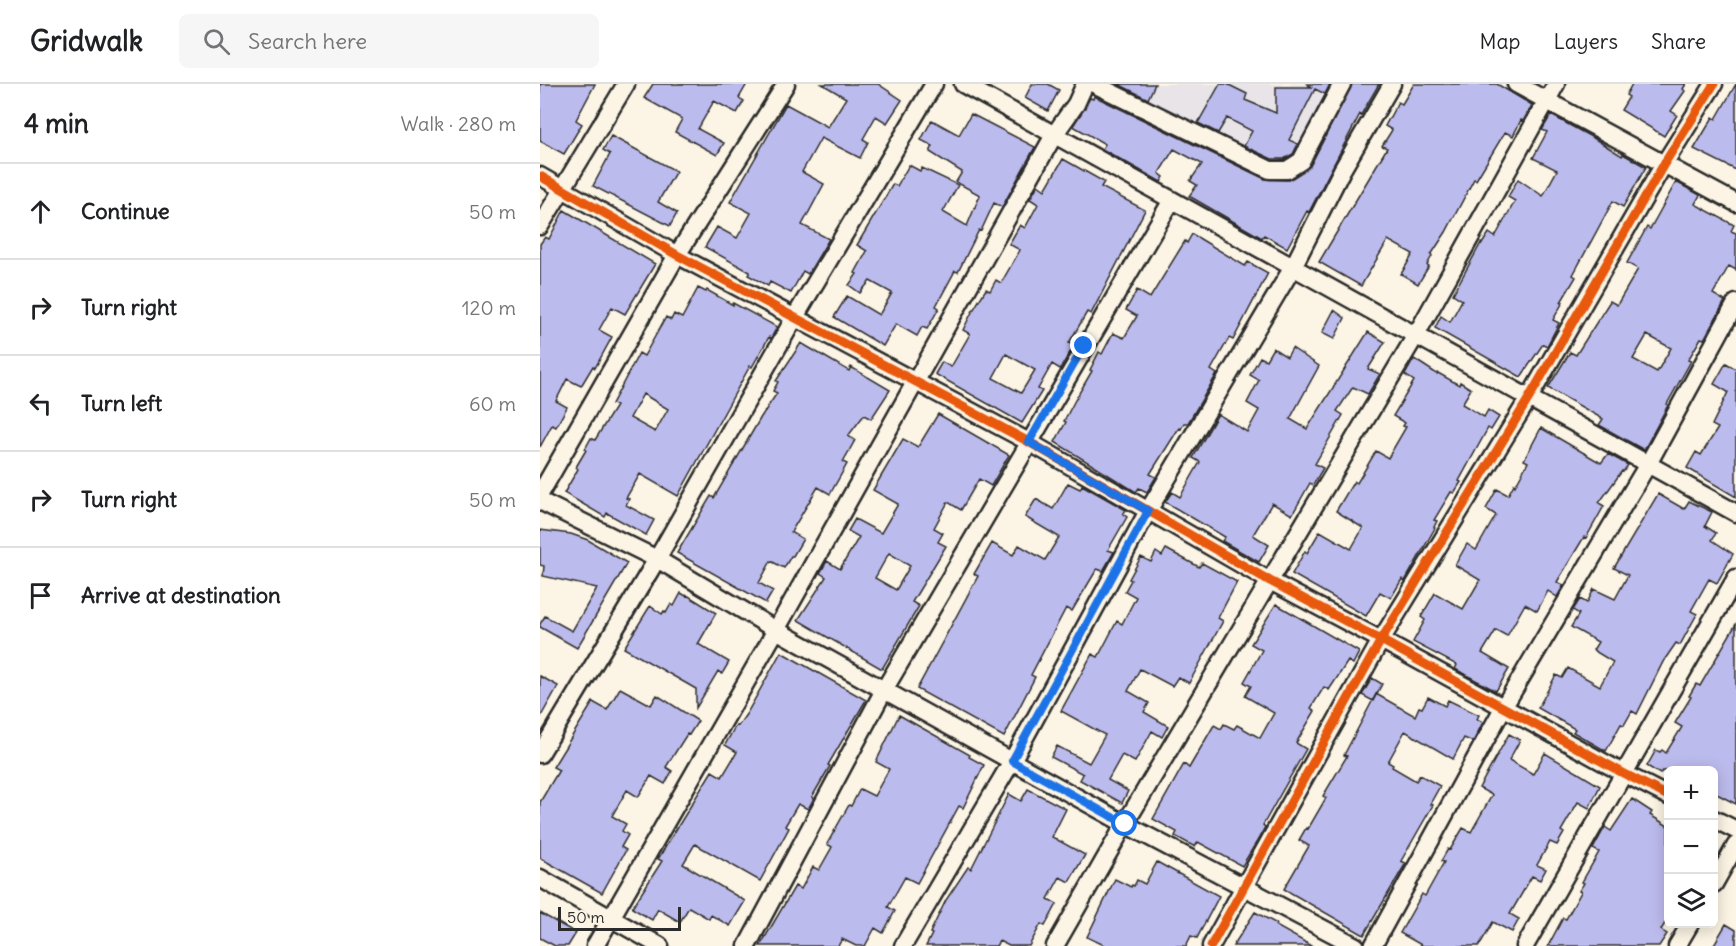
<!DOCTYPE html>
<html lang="en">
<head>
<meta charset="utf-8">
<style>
	:root { --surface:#fff; --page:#f6f6f6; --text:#202124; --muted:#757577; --line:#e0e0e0 }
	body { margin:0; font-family:Delius,sans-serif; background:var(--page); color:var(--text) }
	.controls { position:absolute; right:18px; bottom:18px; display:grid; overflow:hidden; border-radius:9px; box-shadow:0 3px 15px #0003 }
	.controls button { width:54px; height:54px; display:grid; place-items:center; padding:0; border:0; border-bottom:2px solid var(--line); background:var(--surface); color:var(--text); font:30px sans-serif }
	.scale { position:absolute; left:18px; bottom:15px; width:123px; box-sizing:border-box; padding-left:6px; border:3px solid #2b2b2b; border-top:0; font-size:16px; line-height:21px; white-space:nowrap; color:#2b2b2b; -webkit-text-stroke:4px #fcf5e5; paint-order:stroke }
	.stop { position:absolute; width:18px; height:18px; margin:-14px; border:4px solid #1a73e8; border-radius:50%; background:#fff }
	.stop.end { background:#1a73e8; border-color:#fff; box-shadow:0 2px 6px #0008 }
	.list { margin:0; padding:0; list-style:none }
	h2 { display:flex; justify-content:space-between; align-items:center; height:78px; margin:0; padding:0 24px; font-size:26px }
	h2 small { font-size:20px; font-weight:400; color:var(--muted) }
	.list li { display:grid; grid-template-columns:39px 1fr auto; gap:18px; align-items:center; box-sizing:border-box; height:96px; padding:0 24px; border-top:2px solid var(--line) }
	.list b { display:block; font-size:22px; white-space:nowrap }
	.list em { font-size:20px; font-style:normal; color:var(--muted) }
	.icon { flex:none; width:33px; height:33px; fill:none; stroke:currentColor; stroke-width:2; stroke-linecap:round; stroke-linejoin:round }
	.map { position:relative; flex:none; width:1196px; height:862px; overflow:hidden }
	header { display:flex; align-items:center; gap:36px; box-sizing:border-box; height:84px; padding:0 30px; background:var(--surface); border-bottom:2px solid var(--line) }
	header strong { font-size:28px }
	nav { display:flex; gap:33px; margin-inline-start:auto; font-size:21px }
	.search { width:420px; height:54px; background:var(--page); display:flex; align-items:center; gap:15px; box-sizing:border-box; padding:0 21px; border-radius:9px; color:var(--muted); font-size:22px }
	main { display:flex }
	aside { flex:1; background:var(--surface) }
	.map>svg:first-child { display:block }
	.built { fill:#e9e4e7 }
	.building { fill:#bcbbed; stroke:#2b2b2b; stroke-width:1.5; fill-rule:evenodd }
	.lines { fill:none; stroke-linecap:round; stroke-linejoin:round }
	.minor-casing { stroke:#2b2b2b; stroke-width:21 }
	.minor { stroke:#fcf5e5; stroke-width:16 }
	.cycleway-casing { stroke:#fcf5e5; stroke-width:13 }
	.cycleway { stroke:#e8590c; stroke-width:9 }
	.route { stroke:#1a73e8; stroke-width:8 }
</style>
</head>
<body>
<header>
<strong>Gridwalk</strong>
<div class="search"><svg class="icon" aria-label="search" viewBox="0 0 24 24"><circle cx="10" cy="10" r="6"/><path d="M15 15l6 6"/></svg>Search here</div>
<nav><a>Map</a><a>Layers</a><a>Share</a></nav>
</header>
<main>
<aside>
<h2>4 min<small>Walk · 280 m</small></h2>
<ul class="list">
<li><svg class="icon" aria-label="ahead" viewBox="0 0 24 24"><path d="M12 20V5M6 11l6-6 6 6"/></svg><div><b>Continue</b></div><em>50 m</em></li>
<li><svg class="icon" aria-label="right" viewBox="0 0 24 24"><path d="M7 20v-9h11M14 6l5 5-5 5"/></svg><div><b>Turn right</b></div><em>120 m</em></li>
<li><svg class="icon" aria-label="left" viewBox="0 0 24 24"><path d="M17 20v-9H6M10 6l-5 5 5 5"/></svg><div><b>Turn left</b></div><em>60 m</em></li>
<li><svg class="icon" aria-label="right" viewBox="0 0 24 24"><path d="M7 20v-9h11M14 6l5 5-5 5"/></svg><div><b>Turn right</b></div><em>50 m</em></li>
<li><svg class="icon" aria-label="arrive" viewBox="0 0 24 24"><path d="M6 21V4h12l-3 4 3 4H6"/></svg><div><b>Arrive at destination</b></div></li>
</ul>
</aside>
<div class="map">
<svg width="1196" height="862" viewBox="0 0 1196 862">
	<rect width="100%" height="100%" fill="#fcf5e5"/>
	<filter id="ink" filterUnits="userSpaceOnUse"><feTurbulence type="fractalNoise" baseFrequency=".0167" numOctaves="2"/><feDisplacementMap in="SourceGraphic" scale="12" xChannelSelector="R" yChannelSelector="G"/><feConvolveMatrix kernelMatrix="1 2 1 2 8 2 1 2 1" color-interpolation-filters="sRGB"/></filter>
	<g filter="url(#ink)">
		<path class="built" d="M569,0H797L745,91Z"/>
		<path class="building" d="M0,0H55L36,36L42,40L24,70L0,57Z
			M113,0H207L199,14L204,17L197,29L174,17L158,45L184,59L177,71L135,48L142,35L104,14Z
			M282,0H338L362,16L347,39L336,32L323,55L328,58L320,74L281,54L262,88L284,100L262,141L289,155L268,190L263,187L251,209L230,198L228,202L208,191L210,188L165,163L177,143L197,154L211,129L190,118L246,20L288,43L306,14Z
			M492,0H508L519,6L508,27L485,14Z
			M578,0H615L608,15Z
			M680,0H687L707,10L705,16L736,29V3H771L767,0H790L785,10L775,5L749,56L758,60L753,70L744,75H732L704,62L712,47L687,34L678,49L658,39Z
			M812,0H839L821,31L820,30L769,128L767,127L747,164L724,151L722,154L649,112L657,101L650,97L662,80L634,65L619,89L624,93L621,98L562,65L565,60L533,42L550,14L553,15L554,12L725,95L748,96L770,82Z
			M874,0H957L992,21L983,37L981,36L973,52L965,48L936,96L934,95L906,148L891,171L892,172L887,181L889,182L878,200L861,190L873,170L848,156L821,202L779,178L847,64L842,62L852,46L845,42L858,18L862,20Z
			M1092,0H1146L1143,5L1145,7L1131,27L1137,31L1124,52L1081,26L1089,13L1086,11Z
			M1196,0V86L1154,65L1173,33L1176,35Z
			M431,30L495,63L462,123L454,119L441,147L439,146L418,188L415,187L396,222L399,224L387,245L382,243L377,252L356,240L343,262L294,233L307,212L339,231L352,209L330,197L320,209L309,201L317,190L315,189L327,167L317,161L353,100L357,102L369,81L380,87L382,84L418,101L403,128L427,142L440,111L416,98L422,88L390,68L393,62L381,56L392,36L419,51Z
			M1011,31L1055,55L1082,72L1083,70L1106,83L1083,123L1073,117L1033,191L1036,193L1021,218H1023L1013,236L1019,239L1007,262L1003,260L981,293L895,244L901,232L910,238L922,216L913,210L941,159L942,160L949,149L955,153L975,117L968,113L978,95L1003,112L1017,86L993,74L1007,48L1002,46Z
			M71,52L136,87L118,118L137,129L130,142L53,102L70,70L63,66Z
			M523,75L564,98L561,103L605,126L551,230L547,228L529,259L534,262L520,285L512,280L498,305L502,307L482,339L395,290L402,278L411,283L430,250L423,246L432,228L446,205L450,207L456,196L461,199L480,166L469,160L480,141L485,144L498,120L490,115L498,101L505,106ZM466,270L495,286L481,309L453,294Z
			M1136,98L1160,111L1155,120L1194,141L1191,147L1196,149V186L1189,182L1173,210L1185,217L1164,255L1161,254L1148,276L1151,277L1127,320L1128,321L1104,366L1059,341L1063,335L1008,304L1030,268L1036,271L1070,217L1077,221L1098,185L1087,179L1107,143L1110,145ZM1107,251L1131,264L1117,288L1093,275Z
			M24,126L115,180L85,230L72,223L59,246L72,253L55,284L53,282L41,302L27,295L16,317L27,323L16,343L12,341L0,363V160L5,153L9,155Z
			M652,150L705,182L708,178L728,189L693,256L689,254L671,286L677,290L648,339H644L641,345L639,344L610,390L616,393L607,408L599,404L596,408L515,358L526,338L524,337L535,316L552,287L550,286L559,268L562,270L573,249L584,254L597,232L586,226L597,206L610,214L645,157L647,159Z
			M158,204L166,208L167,206L193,221V219L237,243L231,254L229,253L212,283L210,282L138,412L100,390L86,414L89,415L86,421L114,436L106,451L67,429L65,433L24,409L38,385L36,383L46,366L45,365L51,354L55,356L76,322L72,320L99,269L104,272L126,233L131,236L134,230L142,234ZM103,310L128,325L115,348L90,334Z
			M794,226L805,234L794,255L782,249Z
			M828,248L845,258L828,285L840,290L828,310L813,303L797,327L803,331L775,380L783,384L773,401L770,399L752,431L732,419L713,451L729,461L719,478L682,457L685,453L625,418L632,408L640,413L660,378L653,374L678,330L707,348L719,326L707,319L719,296L710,291L720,273L726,276L733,264L747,273L752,264L779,282L750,335L767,345Z
			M261,259L309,287L311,283L350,306L331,335L324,331L308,352L315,356L303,378L307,380L290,410L278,403L251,448L263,455L253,472H251L244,484L231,477L219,499L233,507L226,519L137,469L171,412L174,414L221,333L237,309L233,307L238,298L236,297Z
			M874,275L897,290L898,289L919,301L920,298L931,305L922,320L944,333L948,326L959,333L951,346L948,344L919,397L921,398L914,409L911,408L894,436L897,437L894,443L895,444L865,497L862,495L851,514L840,508L826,532L752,490L765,467L767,469L780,447L811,465L823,444L796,427L814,397L817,399L836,367L848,374L866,343L863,342L865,339L853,332L874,297L865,291Z
			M1186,279L1196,285V413L1147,384L1156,368L1161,371L1178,344L1172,341L1188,308L1174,300Z
			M398,330L469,371L451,402L439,395L421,426L408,418L394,444L403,449L398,458L406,462L372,518L379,522L342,585L258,536L286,493L280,489L287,477L300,485L319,453L308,447L315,435L341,449L358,420L333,406L363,355L378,363ZM349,469L370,482L356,506L335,494Z
			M1001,344L1061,379L1068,370L1088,381L1083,388L1082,387L1059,419L1064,422L1046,454L1044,453L1017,498L1024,501L1017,513L1008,507L997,527L985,520L967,552L956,546L942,569L969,585L956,607L915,585L917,581L873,558L885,536L881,533L895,509L923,525L940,496L915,481L927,460L936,466L956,431L946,425L957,405L968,411L974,400L975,402L988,378L984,376Z
			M528,399L540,405L542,401L586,426L583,430L587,433L568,466L574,468L563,487L557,485L532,527L526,524L491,591L495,593L464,653L377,605L438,492L434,490L452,459L473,471L479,461L505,476L519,453L485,433L496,415L513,425Z
			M1118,410L1144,425L1149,417L1172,428L1165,442L1176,449L1172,456L1193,470L1177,499L1169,495L1151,527L1157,530L1140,561L1136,559L1123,578L1097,630L1092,627L1084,641L1081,640L1066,667L1033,648L1035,645L998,624L1016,591L1022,594L1028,584L1060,602L1073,578L1053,566L1058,558L1031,543L1039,530L1033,526L1040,515L1047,519L1054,505L1075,515L1088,491L1074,484Z
			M0,446L31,450L48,456L87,479L37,564L0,543V540L5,532L32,547L57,504L3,492L4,482L0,481Z
			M626,465L659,483L662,479L697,498L678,534L683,537L649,599L638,593L632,602L600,585L588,607L609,619L604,628L628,642L622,653L612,647L595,678L582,671L568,696L588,707L582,719L540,696L543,690L511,673L517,662L549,679L565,651L521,627L552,570L558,573L577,537L582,540L596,513L585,507L591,496L589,495L601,473L611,478L616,468L622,472Z
			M141,509L146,512L147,511L176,529L158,560L189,578L182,590L178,587L156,624V605L84,564L110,522L122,530L124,527L126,529L131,520L134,522Z
			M736,520L819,568L813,580L808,577L789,606L784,603L771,624L775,627L756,659L766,665L723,741L725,743L716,759L702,782L658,758L655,763L635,752L637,748L613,735L644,680L649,684L674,641L681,645L684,640L694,645L697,641L720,654L734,629L705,612L711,602L704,598L722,566L711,560Z
			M1196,540V720L1173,708V687H1122L1120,690L1107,682L1116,666L1120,668L1122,666L1126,669L1142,643L1135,639L1151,613L1149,612L1156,600L1160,602Z
			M241,568L326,616L288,681L290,682L272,713L274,714L268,725L258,720L245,742L249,744L220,797L155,760L143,780L205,817L190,842L171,831L169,835L149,823L140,838L118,825L112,836L92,824L122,777L118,775L172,687L182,693L197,668L185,661L196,641L198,642L207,629Z
			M0,592L18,602L0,634Z
			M832,594L842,600L833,617L822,611Z
			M80,604L111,621L117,611L158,637L149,651L147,650L126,683L132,687L125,700L111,692L98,713L87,706L72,732L86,740L82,747L88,751L81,763L86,766L62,809L0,774V718L19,686L13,683L53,618L67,626Z
			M836,610L875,632L879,623L882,624L888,613L905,622L908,616L939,631L937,635L943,638L933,658L924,654L913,675L865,647L848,678L853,681L852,683L876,697L880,691L900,702L890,720L893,721L861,777L866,779L824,851L744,805L769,762L759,756L766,744L768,745L786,714L783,712L807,672L804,671Z
			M359,631L430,671L429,673L444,681L423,724L419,722L377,799L365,793L348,823L355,827L343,849L335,844L325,862H316L302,855L298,862H220L255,802L261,805L273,783L279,786L292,763L287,760L309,721L311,722L320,705L334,712L349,685L336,678Z
			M969,650L980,656L969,676L993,690L1005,669L1060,702L1049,724L1038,718L1021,747L1024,749L1017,761L1010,758L997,781L1006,785L1000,796L992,792L970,830L979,835L972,848L953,838L939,862H883L860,849L882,810L885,812L904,778L901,777L908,765L910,766L923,744L931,748L952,711L939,704Z
			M488,705L526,725L512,753L545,771L529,798L520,793L508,815L517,820L505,842L501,840L489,862H469L459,857L456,862H386L392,850L390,849L406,816L428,783L431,785L469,710L481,717Z
			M1092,715L1112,728L1110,731L1128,742V834L1121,846L1127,850L1119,862H1008L1023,834L1026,835L1041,808L1039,807L1044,799L1042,798L1059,768L1053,765L1065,743L1071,747Z
			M617,778L679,812L657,854L651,852L646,862H566L547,853L575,795L591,803L592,801L594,802L597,796L605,800Z
			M715,828L737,840L736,842L772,862H693Z
			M0,829L36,849L28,862H15L0,854Z
			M1186,840L1196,846V862H1173Z"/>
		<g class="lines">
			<defs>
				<path id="minor" d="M423,0L1196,429
					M554,0L730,86H747L761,77L802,0
					M976,0L1196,119
					M0,92L137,171L489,358L730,497L841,556L1083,689L1128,712
					M0,142L86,0
					M0,410L137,171L246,0
					M0,417L117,475L236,546L585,740L816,862
					M0,670L117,475L255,233L394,0
					M1174,735L1196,746
					M0,794L120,862
					M1174,800L1196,761
					M55,862L236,546L514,51L536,20L545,0
					M207,862L344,606L632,116
					M363,862L472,677L608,427L753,183L802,86L852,0
					M515,862L585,740L876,251L1016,0
					M671,862L841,556L989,314L1124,80L1174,0
					M833,862L963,624L1108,380L1196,219
					M985,862L1196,494
					M1137,862L1150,840"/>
			</defs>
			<use href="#minor" class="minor-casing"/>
			<use href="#minor" class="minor"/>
			<defs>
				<path id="cycleway" d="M0,92L137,171L489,358L730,497L841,556L1083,689L1128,712
					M671,862L841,556L989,314L1124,80L1174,0"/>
			</defs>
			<use href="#cycleway" class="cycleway-casing"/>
			<use href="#cycleway" class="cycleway"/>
		</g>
	</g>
	<g class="lines" filter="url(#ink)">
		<path class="route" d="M544,262L489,358L608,427L472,677L585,740"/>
	</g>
</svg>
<div class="controls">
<button>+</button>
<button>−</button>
<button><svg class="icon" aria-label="layers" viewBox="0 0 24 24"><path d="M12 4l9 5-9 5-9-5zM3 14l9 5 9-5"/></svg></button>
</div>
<div class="scale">50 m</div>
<div class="stop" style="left:585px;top:740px"></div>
<div class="stop end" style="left:544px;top:262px"></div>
</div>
</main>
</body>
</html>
